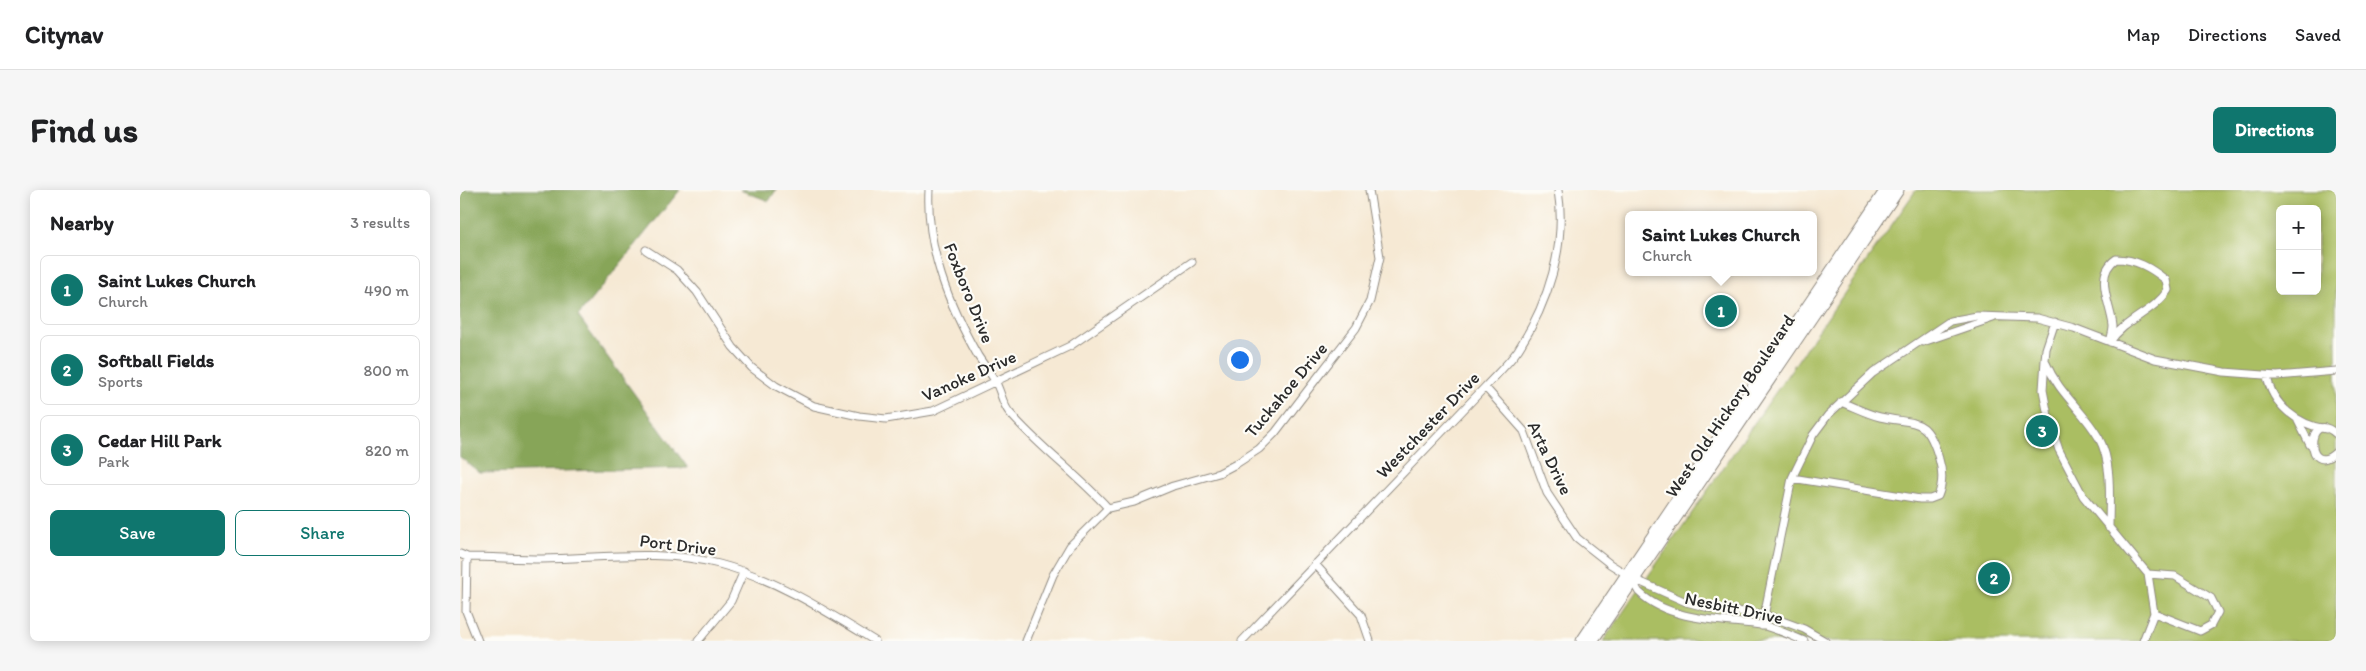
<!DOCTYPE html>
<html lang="en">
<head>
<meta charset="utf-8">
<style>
	:root { --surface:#fff; --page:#f6f6f6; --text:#202124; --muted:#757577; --line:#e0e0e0; --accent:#0f766e }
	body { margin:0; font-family:Itim,sans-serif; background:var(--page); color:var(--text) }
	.controls { position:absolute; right:15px; top:15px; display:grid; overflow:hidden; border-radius:8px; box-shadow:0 2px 12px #0003 }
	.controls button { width:45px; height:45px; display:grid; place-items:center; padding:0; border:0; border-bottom:1px solid var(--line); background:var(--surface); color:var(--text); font:25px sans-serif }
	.you { position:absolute; left:779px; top:169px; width:18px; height:18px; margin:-12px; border:4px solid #fff; border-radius:50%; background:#1a73e8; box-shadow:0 0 0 8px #1a73e833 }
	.badge { display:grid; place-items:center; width:32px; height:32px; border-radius:50%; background:var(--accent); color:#fff; font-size:16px; font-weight:700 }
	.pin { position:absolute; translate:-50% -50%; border:2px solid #fff; box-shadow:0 1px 5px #0006 }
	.popup { position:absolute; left:1165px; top:21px; width:192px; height:65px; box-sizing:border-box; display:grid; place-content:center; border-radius:8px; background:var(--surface); filter:drop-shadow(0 1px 4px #0005); font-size:16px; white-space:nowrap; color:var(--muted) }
	.popup b { font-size:19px; color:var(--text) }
	.popup::after { content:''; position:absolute; left:50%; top:100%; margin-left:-10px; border:10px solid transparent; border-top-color:var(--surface) }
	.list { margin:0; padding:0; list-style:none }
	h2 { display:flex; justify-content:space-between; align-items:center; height:65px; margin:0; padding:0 20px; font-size:21px }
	h2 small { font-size:16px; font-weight:400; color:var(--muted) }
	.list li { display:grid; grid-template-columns:32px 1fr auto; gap:15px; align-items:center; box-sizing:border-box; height:70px; margin:0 10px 10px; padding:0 10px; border:1px solid var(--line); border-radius:8px }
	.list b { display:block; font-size:19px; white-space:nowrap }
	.list p { margin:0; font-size:16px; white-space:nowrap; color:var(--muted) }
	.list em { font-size:16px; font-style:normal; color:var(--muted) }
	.actions { display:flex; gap:10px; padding:15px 20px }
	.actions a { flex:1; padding:11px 0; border:1px solid var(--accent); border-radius:8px; text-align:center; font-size:18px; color:var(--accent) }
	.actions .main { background:var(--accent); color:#fff }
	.map { position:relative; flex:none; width:1876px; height:451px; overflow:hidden; border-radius:8px }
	header { display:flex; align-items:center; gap:30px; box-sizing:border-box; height:70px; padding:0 25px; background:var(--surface); border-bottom:1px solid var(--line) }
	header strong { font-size:24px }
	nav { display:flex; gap:28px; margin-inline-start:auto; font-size:18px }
	.intro { display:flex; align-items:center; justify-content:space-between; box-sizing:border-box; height:120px; padding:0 30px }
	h1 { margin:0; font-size:35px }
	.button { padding:12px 22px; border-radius:8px; background:var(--accent); color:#fff; font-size:18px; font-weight:700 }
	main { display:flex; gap:30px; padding:0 30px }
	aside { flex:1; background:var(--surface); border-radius:8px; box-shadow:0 2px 12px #0003 }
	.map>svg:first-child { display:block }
	.green { fill:#aabe62; stroke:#6a7446; fill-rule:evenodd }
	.forest { fill:#87a558; stroke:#596842 }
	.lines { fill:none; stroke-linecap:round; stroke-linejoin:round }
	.minor-casing { stroke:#908a80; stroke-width:9 }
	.primary-casing { stroke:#908a80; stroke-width:13 }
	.minor { stroke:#fff; stroke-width:7 }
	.primary { stroke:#fff; stroke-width:11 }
	.labels { text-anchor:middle; stroke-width:4.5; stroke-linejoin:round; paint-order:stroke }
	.street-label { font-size:18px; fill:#2b2b2b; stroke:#fdfcf7 }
</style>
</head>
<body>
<header>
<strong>Citynav</strong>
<nav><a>Map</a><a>Directions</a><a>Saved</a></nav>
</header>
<div class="intro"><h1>Find us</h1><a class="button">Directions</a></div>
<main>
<aside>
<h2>Nearby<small>3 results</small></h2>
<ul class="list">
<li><span class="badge">1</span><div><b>Saint Lukes Church</b><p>Church</p></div><em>490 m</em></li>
<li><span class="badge">2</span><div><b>Softball Fields</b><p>Sports</p></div><em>800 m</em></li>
<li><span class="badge">3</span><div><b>Cedar Hill Park</b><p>Park</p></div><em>820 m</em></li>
</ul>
<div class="actions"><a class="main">Save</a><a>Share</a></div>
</aside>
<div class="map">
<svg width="1876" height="451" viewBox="0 0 1876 451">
	<rect width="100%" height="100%" fill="#fdfcf7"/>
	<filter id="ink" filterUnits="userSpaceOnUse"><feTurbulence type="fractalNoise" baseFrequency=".02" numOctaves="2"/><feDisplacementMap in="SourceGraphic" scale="10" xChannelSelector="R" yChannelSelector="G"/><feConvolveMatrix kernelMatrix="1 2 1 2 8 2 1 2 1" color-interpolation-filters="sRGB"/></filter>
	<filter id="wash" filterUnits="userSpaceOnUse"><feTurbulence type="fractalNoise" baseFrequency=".0096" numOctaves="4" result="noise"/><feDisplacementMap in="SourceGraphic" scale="20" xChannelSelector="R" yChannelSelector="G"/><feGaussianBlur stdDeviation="1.12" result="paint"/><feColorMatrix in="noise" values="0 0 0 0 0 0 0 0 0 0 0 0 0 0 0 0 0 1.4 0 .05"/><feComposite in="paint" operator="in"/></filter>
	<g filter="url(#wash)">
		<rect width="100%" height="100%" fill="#f6e9d4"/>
		<path class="green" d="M1456,0H1876V451H1143ZM1820,19H1857V101H1820Z"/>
		<path class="forest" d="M0,0H220L118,126L228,278L20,283L0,267Z
			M280,0H316L309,11Z"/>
	</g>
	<g filter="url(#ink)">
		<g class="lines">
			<defs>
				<path id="minor" d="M469,0C466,59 489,115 518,166C523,174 530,182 535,191C541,201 542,213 549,222C579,257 617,284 648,318
					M186,60L217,80L237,102L273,157L292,178L316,196L354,216L399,226L426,229L473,221L610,156L732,72
					M1656,69C1676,69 1691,78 1706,90L1708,100C1694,122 1665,129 1650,152C1651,147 1653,142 1653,136C1651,115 1633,85 1656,69Z
					M1595,132L1586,159L1585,170L1583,200L1589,231L1599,260L1623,306L1688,384L1694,423L1683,451
					M1463,152L1533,128
					M1586,173C1599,204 1623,220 1639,248C1653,274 1649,310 1649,338
					M1807,186C1812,215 1838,235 1866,239
					M1025,197L1064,241L1087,303L1117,348L1150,374L1174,389L1226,412L1249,418L1303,424L1344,439L1365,451
					M1838,231L1850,255
					M1876,244C1845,216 1845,291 1876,262
					M1332,288L1460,309H1470L1478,306C1483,294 1483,282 1479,269C1467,226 1457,235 1420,227C1407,224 1394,217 1381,212
					M0,364L7,367C32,367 57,369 82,369C142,368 201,359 259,374C316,389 366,421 415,451
					M7,367L6,421L18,451
					M855,374L901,425L910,451
					M1688,384L1715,386L1751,408L1758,422L1751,435L1740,441L1694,423
					M1174,389C1175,394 1176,400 1180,403C1209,431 1263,430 1301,435C1315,438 1330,445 1344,451
					M1302,436L1332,288L1353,245L1368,225L1413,183L1490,131L1517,126L1577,128L1614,138L1695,169L1764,182L1817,186L1876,181
					M238,451L271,411L284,381
					M566,451L593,385L610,356L648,318L674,312L713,296L759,283L776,274L799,259L815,243L857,188L896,138L910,111L920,67L909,0
					M782,451L1025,197C1036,185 1049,173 1058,160C1088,114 1107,55 1098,0"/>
				<path id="primary" d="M1122,451L1426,0
					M1132,451L1438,0"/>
			</defs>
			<use href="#minor" class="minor-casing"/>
			<use href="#primary" class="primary-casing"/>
			<use href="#minor" class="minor"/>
			<use href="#primary" class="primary"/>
		</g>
	</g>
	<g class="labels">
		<g class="street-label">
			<text transform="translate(509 103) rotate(68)" y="6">Foxboro Drive</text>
			<text transform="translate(509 186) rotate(-24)" y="6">Vanoke Drive</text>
			<text transform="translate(826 200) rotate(-50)" y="6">Tuckahoe Drive</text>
			<text transform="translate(1270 216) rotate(-56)" y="6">West Old Hickory Boulevard</text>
			<text transform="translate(968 235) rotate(-46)" y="6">Westchester Drive</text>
			<text transform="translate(1090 268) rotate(64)" y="6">Arta Drive</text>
			<text transform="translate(218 355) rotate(7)" y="6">Port Drive</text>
			<text transform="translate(1274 418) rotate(12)" y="6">Nesbitt Drive</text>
		</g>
	</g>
</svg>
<div class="controls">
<button>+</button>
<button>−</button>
</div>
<div class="you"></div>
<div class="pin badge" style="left:1261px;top:121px">1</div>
<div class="popup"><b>Saint Lukes Church</b>Church</div>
<div class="pin badge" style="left:1534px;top:388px">2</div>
<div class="pin badge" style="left:1582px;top:241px">3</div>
</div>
</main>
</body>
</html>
